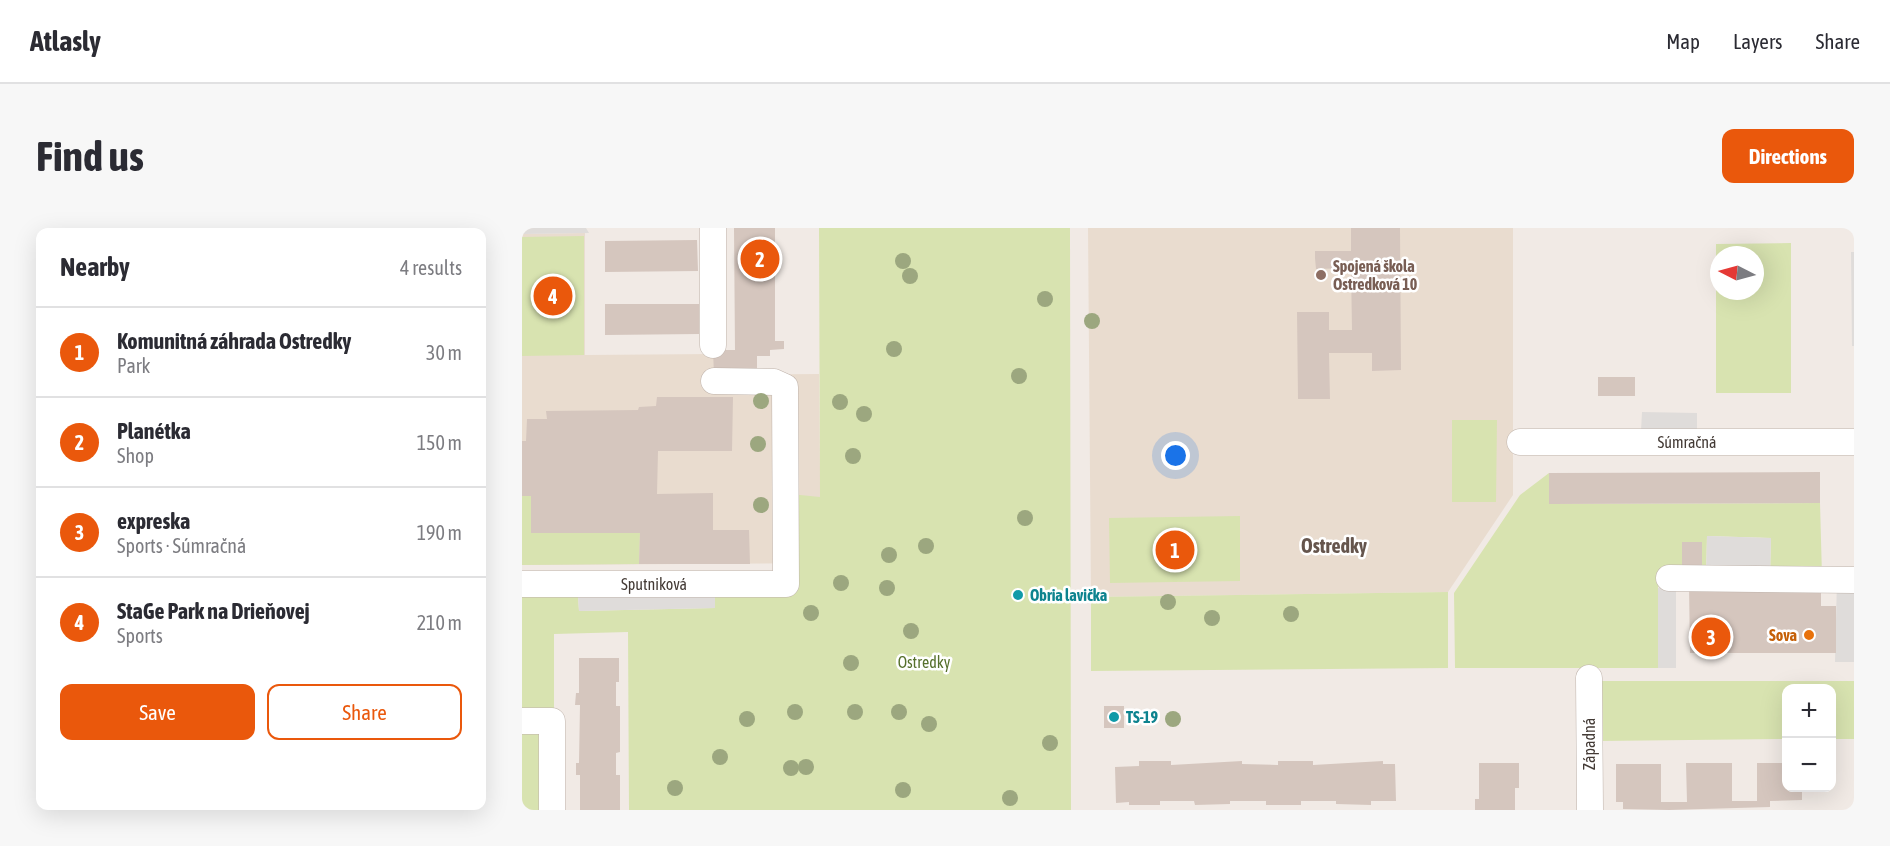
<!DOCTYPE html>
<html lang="en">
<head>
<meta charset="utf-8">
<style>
	:root { --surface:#fff; --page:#f7f7f7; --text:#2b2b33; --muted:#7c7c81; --line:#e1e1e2; --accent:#ea580c }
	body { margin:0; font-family:"Asap Condensed",sans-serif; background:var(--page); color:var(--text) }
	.controls { position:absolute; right:18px; bottom:18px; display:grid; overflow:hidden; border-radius:12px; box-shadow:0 6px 24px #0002 }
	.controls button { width:54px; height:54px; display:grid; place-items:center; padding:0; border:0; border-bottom:2px solid var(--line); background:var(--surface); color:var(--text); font:30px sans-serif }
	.compass { position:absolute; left:1188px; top:18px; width:54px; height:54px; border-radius:50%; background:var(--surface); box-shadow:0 6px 24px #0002; rotate:276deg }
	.you { position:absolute; left:654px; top:228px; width:21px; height:21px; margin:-15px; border:4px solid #fff; border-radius:50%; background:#1a73e8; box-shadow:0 0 0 9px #1a73e833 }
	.badge { display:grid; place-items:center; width:39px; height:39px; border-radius:50%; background:var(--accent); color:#fff; font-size:20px; font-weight:700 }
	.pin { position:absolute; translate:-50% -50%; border:3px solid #fff; box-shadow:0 2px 6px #0006 }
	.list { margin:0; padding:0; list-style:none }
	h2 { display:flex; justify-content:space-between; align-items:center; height:78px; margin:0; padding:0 24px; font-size:26px }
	h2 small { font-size:20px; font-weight:400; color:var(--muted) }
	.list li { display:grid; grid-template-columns:39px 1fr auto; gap:18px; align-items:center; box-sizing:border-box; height:90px; padding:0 24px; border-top:2px solid var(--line) }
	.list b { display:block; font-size:22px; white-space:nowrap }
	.list p { margin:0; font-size:20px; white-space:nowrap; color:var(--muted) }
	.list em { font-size:20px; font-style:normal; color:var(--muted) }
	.actions { display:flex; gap:12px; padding:18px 24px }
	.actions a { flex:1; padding:14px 0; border:2px solid var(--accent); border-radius:12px; text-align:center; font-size:21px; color:var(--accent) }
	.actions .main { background:var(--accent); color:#fff }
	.map { position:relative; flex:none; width:1332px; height:582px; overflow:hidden; border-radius:12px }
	header { display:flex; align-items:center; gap:36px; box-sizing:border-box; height:84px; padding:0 30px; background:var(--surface); border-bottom:2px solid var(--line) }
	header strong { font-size:28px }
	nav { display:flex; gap:33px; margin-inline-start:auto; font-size:21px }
	.intro { display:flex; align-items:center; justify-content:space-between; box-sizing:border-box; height:144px; padding:0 36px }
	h1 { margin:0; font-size:42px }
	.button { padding:15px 27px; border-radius:12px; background:var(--accent); color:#fff; font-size:21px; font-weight:700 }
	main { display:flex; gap:36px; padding:0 36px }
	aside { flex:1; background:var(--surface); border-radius:12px; box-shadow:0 6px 24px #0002 }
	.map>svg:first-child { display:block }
	.education { fill:#e9dccf }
	.green { fill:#d8e3b0; fill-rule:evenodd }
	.parking { fill:#dfdcda }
	.building { fill:#d5c6be }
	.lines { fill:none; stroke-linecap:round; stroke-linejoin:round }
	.minor-casing { stroke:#bfb3ab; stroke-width:27 }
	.minor { stroke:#fff; stroke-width:26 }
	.tree { fill:#9ca77f }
	.education-dot { fill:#8d6e63; stroke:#fff; stroke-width:2 }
	.culture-dot { fill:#0f9aa8; stroke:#fff; stroke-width:2 }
	.food-dot { fill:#e8710a; stroke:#fff; stroke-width:2 }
	.labels { text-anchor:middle; stroke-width:5; stroke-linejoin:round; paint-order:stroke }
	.education-label { font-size:16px; font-weight:bold; fill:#785e54; stroke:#fff; text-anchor:start }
	.street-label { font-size:16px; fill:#433a35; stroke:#fff }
	.culture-label { font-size:16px; font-weight:bold; fill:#0d838f; stroke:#fff; text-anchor:start }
	.food-label { font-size:16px; font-weight:bold; fill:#c56008; stroke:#fff; text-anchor:end }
	.park-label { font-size:16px; fill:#56702c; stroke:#fff }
	.quarter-label { font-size:20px; font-weight:bold; fill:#65554d; stroke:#fff }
</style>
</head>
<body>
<header>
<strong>Atlasly</strong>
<nav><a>Map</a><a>Layers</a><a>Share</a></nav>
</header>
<div class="intro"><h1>Find us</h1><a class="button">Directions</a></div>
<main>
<aside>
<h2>Nearby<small>4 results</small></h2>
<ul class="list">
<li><span class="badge">1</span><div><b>Komunitná záhrada Ostredky</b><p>Park</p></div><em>30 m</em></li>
<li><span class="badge">2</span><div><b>Planétka</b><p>Shop</p></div><em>150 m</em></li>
<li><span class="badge">3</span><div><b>expreska</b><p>Sports · Súmračná</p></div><em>190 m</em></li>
<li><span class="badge">4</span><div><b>StaGe Park na Drieňovej</b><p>Sports</p></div><em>210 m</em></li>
</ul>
<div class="actions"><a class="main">Save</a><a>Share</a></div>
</aside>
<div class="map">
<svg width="1332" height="582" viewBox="0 0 1332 582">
	<rect width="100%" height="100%" fill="#f1eae5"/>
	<path class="education" d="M566,0H991V267L926,364L569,369Z
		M63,5V127L192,126V147L297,146L299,335L0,337V6Z"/>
	<path class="green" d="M297,0H548L549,582H107L106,404L32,406V582H0V368H56L57,383L193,380V365L257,368L268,266L298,269Z
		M62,8V127L0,128V9Z
		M1269,15V165H1194V16ZM1197,27H1233V63H1197Z
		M930,192H975L974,274H930Z
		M1027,245V276L1298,275L1300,348L1248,349L1249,310L1185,308L1184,347L1140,345L1136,360V440H933L932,365L998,267Z
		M0,268H9V305H118L117,336L0,337Z
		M718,288V353L588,355L587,290Z
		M926,364V440L569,443V369Z
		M1077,453H1332V511H1310V460H1264V511L1077,513Z"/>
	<path class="parking" d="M0,0H64L67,5L0,6Z
		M1329,24H1332V118H1330Z
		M1120,184L1175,185V204L1119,203Z
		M1185,308L1249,310L1248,349L1184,347Z
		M1315,351L1332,352V434H1313Z
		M1136,360H1154V440H1136Z
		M193,365V380L57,383L56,368Z"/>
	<path class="building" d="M212,0H253V113H262V121L248,122V128H235V147H192L191,122H213Z
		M829,0H878L879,142L850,143V125H807L808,171H776L775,84H807V102H830L829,40L794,41L793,30V23H829Z
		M175,12L176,43L83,44V13Z
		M83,76H177V106L83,107Z
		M1076,149H1113V168H1076Z
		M135,169H211L210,223H136L135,266L191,265V302H227L228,336H117L118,305H9V268H0V213H4L5,191H25L24,183L116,182L117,179L134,178Z
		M1298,244V275L1027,276V245Z
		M1160,314H1180V337H1160Z
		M1167,357H1299V378H1314V425H1168Z
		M57,430H97V454H94V478H98V524L94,525V547H98V582H58V547H54V535H57L58,477H53L54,465H57Z
		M582,478H602V500H582Z
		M617,533H649V537L720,533V536L756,537V533H791V537L861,533V536H873L874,573H849V577L814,576V573H779V577H744V573H708V576L673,577L672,573H638V577H607V574L594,575L593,539L617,538Z
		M957,535H997V560H993V582H953V571H957Z
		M1164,535H1210V573H1235V535H1264V560H1280V572L1248,573V579L1147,582L1101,581V574H1094V536H1139V574H1165Z"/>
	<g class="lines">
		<defs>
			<path id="minor" d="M191,0V117
				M998,214H1332
				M1147,350L1332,352
				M0,356H264L263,159L252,154L192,153
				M1067,450L1068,582
				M0,493H30V582"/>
		</defs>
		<use href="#minor" class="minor-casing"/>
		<use href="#minor" class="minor"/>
	</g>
	<g class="tree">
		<circle cx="381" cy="33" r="8"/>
		<circle cx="388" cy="48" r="8"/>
		<circle cx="523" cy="71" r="8"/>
		<circle cx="570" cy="93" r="8"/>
		<circle cx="372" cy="121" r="8"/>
		<circle cx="497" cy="148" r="8"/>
		<circle cx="239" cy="173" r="8"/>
		<circle cx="318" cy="174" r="8"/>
		<circle cx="342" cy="186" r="8"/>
		<circle cx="236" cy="216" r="8"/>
		<circle cx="331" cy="228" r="8"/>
		<circle cx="239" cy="277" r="8"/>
		<circle cx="503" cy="290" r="8"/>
		<circle cx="404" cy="318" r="8"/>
		<circle cx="367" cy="327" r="8"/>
		<circle cx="319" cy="355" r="8"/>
		<circle cx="365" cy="360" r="8"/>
		<circle cx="646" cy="374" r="8"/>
		<circle cx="289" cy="385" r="8"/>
		<circle cx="769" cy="386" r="8"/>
		<circle cx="690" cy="390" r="8"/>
		<circle cx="389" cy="403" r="8"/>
		<circle cx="329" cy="435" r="8"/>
		<circle cx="273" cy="484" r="8"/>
		<circle cx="333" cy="484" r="8"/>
		<circle cx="377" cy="484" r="8"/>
		<circle cx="225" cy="491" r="8"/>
		<circle cx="651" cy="491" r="8"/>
		<circle cx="407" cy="496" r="8"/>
		<circle cx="528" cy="515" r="8"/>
		<circle cx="198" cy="529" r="8"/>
		<circle cx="284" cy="539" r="8"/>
		<circle cx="269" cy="540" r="8"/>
		<circle cx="153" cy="560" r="8"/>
		<circle cx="381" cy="562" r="8"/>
		<circle cx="488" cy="570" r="8"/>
	</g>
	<circle class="education-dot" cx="799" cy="47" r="6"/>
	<g class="culture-dot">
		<circle cx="496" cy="367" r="6"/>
		<circle cx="592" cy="489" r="6"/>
	</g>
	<circle class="food-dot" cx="1287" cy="407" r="6"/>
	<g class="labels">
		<g class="education-label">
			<text x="811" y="44">Spojená škola<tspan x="811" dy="18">Ostredková 10</tspan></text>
		</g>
		<g class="street-label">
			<text x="1165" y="220">Súmračná</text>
			<text x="132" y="362">Sputniková</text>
			<text transform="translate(1067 516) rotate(-90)" y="6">Západná</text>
		</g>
		<g class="culture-label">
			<text x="508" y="373">Obria lavička</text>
			<text x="604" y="495">TS-19</text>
		</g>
		<g class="food-label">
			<text x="1275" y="413">Sova</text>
		</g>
		<g class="park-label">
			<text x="402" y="440">Ostredky</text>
		</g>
		<g class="quarter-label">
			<text x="812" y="325">Ostredky</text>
		</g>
	</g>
</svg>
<div class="controls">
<button>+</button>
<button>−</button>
</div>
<svg class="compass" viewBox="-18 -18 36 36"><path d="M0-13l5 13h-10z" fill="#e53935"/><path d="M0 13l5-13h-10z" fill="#7c7c81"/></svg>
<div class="you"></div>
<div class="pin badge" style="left:653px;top:322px">1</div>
<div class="pin badge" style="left:238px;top:31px">2</div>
<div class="pin badge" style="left:1189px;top:409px">3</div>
<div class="pin badge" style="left:31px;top:68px">4</div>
</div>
</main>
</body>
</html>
